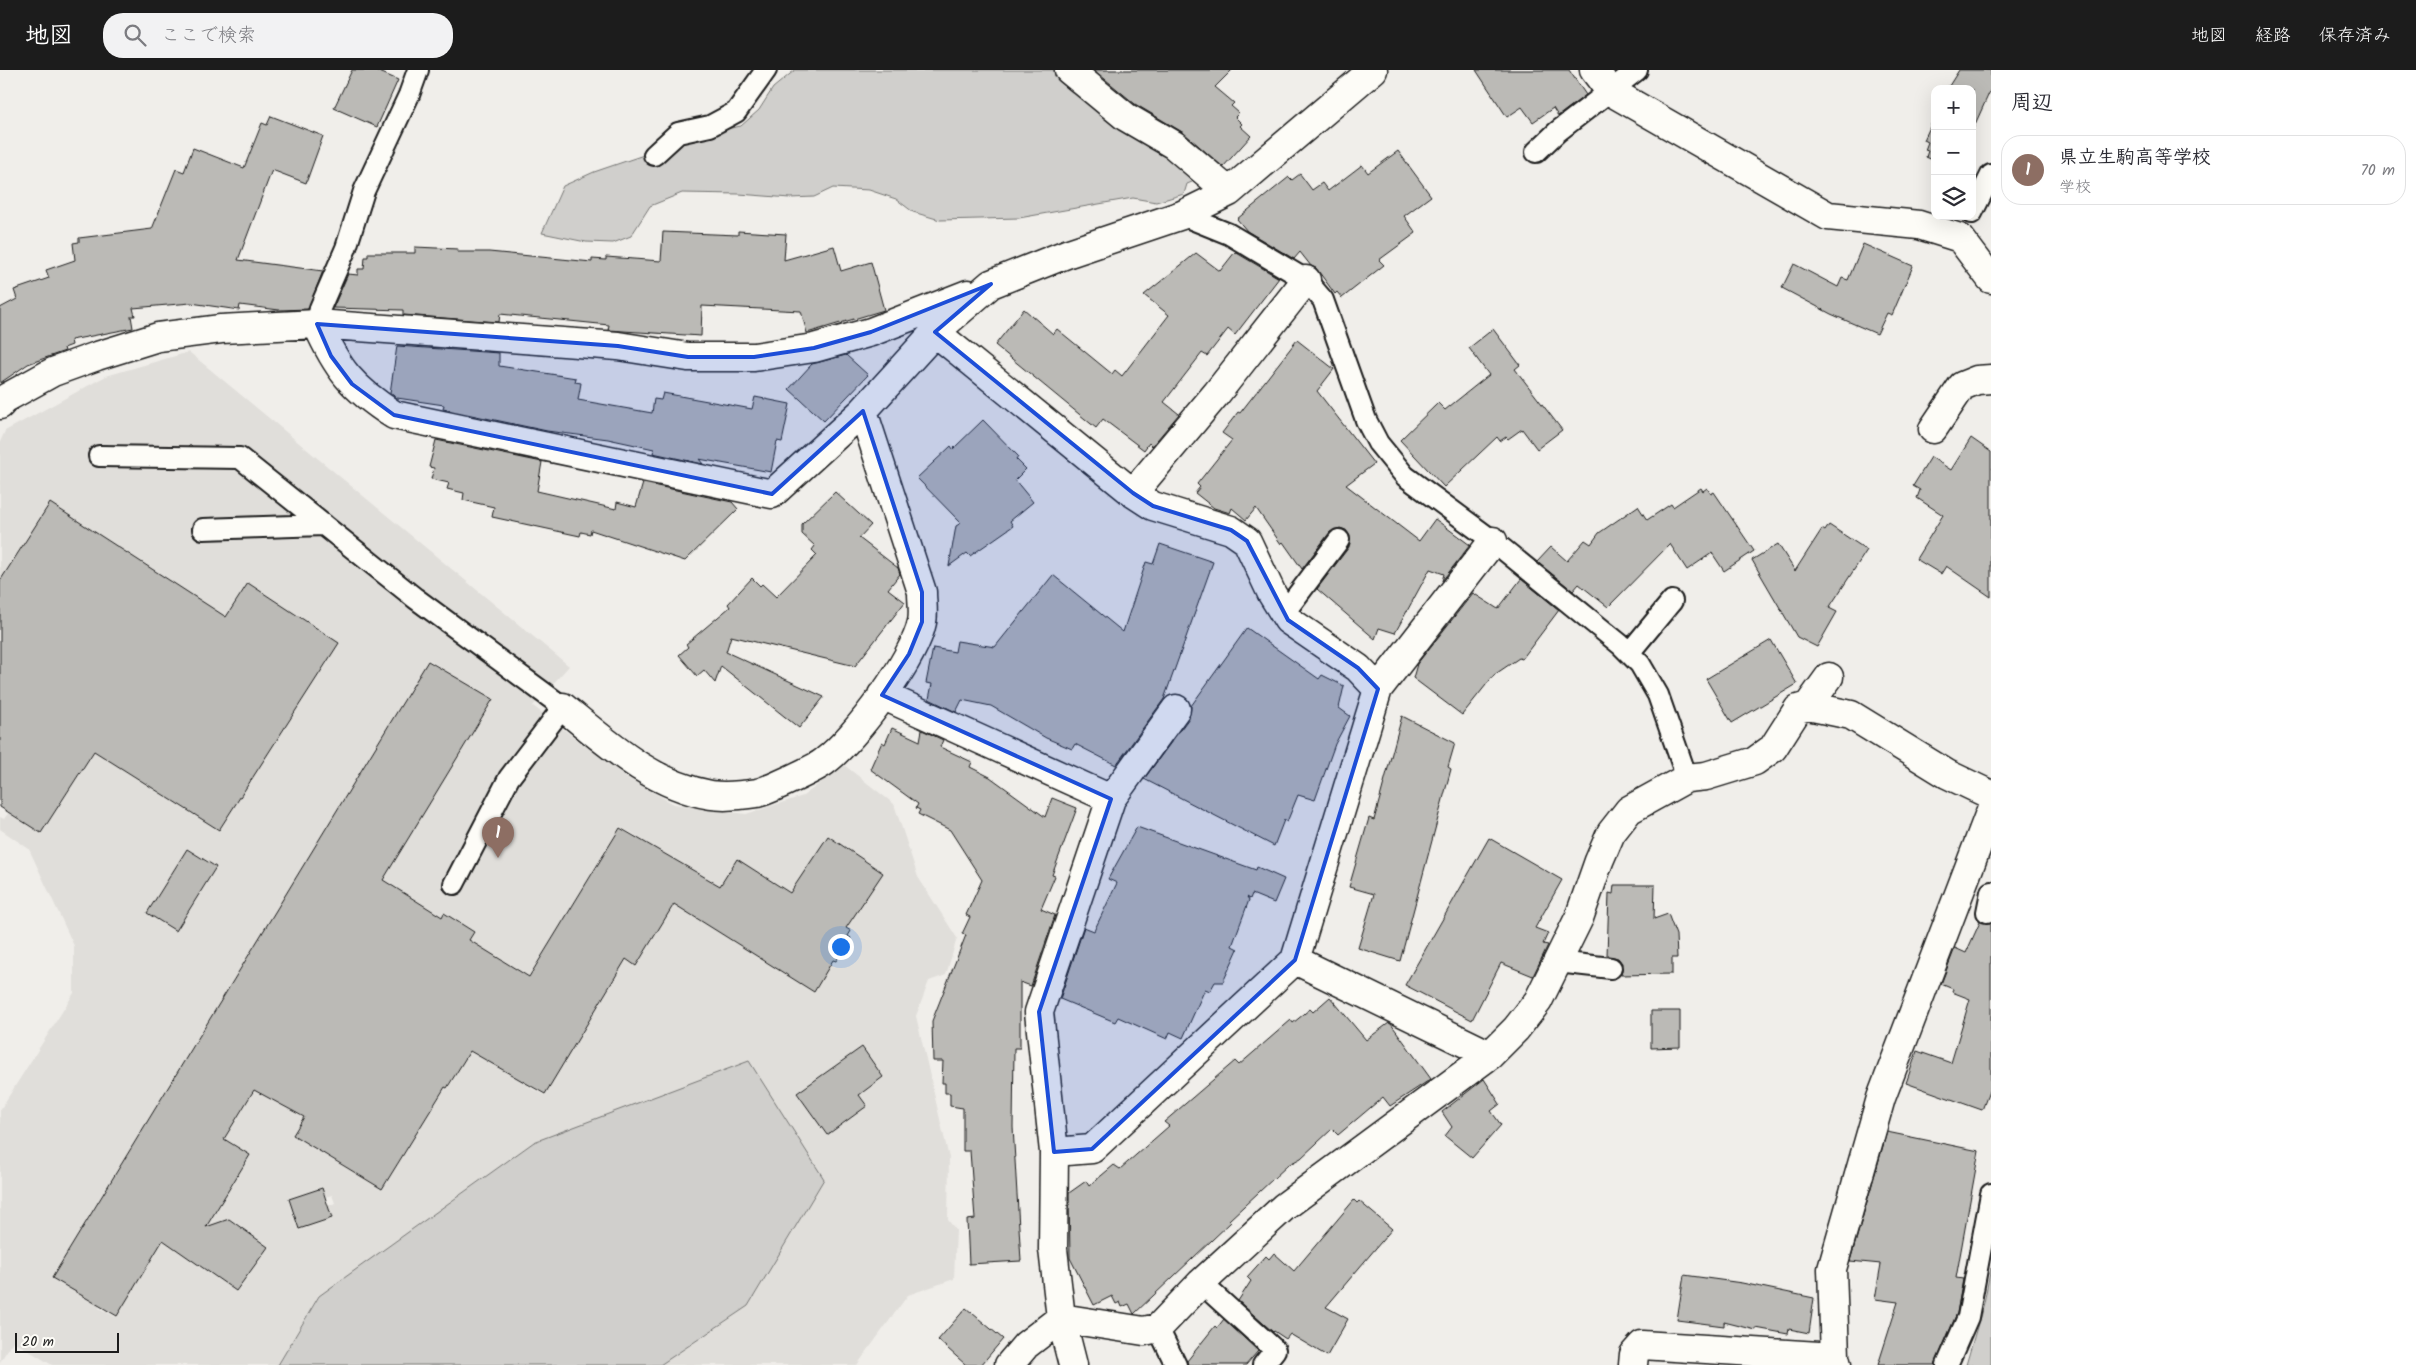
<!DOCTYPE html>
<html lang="ja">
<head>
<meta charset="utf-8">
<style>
	:root { --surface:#fff; --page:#f2f2f3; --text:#2b2b33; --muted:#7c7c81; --line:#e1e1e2; --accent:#1c1c1c }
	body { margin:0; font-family:Kalam,"Klee One",sans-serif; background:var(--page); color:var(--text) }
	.controls { position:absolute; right:15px; top:15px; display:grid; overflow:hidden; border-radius:10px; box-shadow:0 5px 20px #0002 }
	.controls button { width:45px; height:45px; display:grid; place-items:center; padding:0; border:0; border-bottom:1px solid var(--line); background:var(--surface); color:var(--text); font:25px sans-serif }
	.scale { position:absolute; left:15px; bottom:12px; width:104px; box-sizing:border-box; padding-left:5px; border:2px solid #1c1c1c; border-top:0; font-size:14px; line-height:18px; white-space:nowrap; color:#1c1c1c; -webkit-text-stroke:4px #fdfcf7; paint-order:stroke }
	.you { position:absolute; left:840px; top:876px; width:18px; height:18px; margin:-12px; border:4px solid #fff; border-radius:50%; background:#1a73e8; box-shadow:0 0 0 8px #1a73e833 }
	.badge { display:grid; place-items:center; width:32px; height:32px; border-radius:50%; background:var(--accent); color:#fff; font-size:16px; font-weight:700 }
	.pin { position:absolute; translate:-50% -41px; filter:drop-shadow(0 1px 2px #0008) }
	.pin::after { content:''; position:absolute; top:26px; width:18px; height:15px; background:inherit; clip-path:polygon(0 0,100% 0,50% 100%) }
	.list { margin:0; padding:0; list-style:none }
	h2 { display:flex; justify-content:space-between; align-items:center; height:65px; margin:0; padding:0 20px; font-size:21px }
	h2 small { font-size:16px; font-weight:400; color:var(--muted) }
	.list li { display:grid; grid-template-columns:32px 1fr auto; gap:15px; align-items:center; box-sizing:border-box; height:70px; margin:0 10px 10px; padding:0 10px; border:1px solid var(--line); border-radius:20px }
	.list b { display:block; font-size:19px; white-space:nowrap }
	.list p { margin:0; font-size:16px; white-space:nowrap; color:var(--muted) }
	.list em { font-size:16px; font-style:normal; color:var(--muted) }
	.icon { flex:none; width:28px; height:28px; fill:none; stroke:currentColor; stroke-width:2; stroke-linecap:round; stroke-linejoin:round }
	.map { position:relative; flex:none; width:1991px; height:1295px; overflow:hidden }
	header { display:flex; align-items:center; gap:30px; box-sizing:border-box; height:70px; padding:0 25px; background:var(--accent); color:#fff }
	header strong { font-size:24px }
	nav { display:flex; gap:28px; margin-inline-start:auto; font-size:18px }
	.search { width:350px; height:45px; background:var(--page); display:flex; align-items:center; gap:12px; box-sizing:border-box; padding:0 18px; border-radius:20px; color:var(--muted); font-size:19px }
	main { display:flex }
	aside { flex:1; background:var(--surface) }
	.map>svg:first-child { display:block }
	.built { fill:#e0deda; fill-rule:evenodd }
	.green { fill:#d0cfcc; stroke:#767674 }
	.building { fill:#bbbab6; stroke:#1c1c1c }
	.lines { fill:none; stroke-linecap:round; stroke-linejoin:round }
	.lane-casing { stroke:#1c1c1c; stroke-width:24 }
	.street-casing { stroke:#1c1c1c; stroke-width:31 }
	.lane { stroke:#fdfcf7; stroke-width:20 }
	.street { stroke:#fdfcf7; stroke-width:28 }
	.marked { fill:#1d4ed8; fill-opacity:0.2; stroke:#1d4ed8; stroke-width:4; stroke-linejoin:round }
</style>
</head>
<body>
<header>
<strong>地図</strong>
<div class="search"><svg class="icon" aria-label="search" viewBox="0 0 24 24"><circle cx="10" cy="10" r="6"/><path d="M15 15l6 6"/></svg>ここで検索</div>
<nav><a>地図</a><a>経路</a><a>保存済み</a></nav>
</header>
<main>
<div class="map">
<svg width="1991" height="1295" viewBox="0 0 1991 1295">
	<rect width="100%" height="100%" fill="#f0eeea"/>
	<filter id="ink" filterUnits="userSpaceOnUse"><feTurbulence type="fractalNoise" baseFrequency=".02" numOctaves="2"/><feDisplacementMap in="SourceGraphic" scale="10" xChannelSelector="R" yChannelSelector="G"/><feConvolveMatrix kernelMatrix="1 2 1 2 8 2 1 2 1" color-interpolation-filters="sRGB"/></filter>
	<g filter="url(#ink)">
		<path class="built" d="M189,282L569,596L533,636L626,707L674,734L746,744L803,726L844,695L894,734L918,807L957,868L946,905L929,911L916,946L949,1088L948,1150L956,1160L954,1209L908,1225L857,1295H660L748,1236L319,1225L278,1295H52L13,1271L0,1292V1040L74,923V876L29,779L0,759V747L4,749L9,742L41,763L194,527L0,511V372L5,361L106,306ZM248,513L338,573L219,760L125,701ZM429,590L443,599L442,601L492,630L116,1247L99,1238L100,1234L52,1208ZM620,757L635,765L654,866L637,895L626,889L544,1025L528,1016L530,1013L481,987ZM828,766L883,803L839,802L815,786ZM187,779L216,797L176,861L147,843ZM737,790L851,861L848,866L851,868L836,891L828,888L814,911L819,914L814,922L700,850ZM444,843L474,862L469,869L440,850ZM406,965L458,1001L448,1018L445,1017L382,1119L330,1088ZM329,977L318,1056L291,1040ZM862,977L883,1007L859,1025L867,1036L827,1065L797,1023ZM302,1049L315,1057L306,1073L293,1065ZM322,1118L325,1127L332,1125L335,1133L328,1136L332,1148L299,1159L289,1129ZM267,1177L237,1221L199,1195Z"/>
		<path class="green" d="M795,0H1054L1109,44L1202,108L1187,114L1184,124L1156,132L1133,128L1019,148L940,150L913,142L896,129L869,120L833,118L814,127L790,128L739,124L682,123L650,136L631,166L613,173L586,172L542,163L563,116L594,102L711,62L741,56L759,40L773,18Z
			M749,991L824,1109L748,1236L660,1295H278L319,1226L534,1072Z
			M1991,1198V1295H1966L1984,1233Z"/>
		<path class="building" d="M352,0H375L398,10L377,57L334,38Z
			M1094,0H1232L1215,17L1234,33L1231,36L1239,43L1235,47L1242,54L1240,56L1251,66L1223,97L1184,63L1135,34Z
			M1476,0H1569L1586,25L1558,46L1553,38L1533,52L1522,37L1507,47Z
			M1959,0H1991V19L1972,61V19H1947Z
			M271,46L323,66L306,113L272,100L238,190L323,201L308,239L279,240L240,235L239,240L191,233L133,238L135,246H131L133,258L71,270L72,275L64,278L65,281L28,294L0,313V238L17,229L14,220L49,208L46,200L75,190L73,173L79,172V168L152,159L176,99L184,102L193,78L244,98L262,53L267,55Z
			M1935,46V91L1926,87L1928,81L1925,80L1928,72L1924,70Z
			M1398,81L1431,126L1404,146L1416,163L1379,190L1384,195L1342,228L1337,222L1335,224L1316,198L1311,196L1300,182L1294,189L1247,161L1237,149L1289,107L1292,110L1300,104L1312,120L1322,113L1328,121L1362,95L1368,103Z
			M738,161L786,164L784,190L834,176L841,201L871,192L884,240L807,263L801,241L702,236L701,266L608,260L609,255L500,244L499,252L403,245V240L333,238L348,204L358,205V199H364L365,187H368V183H415V177L458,179L457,182H489L592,192V189L606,190V187L661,191L663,162L738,165Z
			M1863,174L1913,196L1892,245L1887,243L1877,264L1831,244L1782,218L1794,194L1838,217L1842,208L1848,210Z
			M1235,182L1279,208L1235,265L1228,259L1207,286L1202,283L1164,332L1179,344L1152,376L1149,373L1144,380L1103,349L1096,358L995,275L1024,239L1053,264L1057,259L1112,304L1115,300L1122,306L1169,245L1144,225L1196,183L1220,201Z
			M1493,259L1520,295L1515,299L1562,360L1537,379L1522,359L1508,369L1506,367L1500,371L1497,367L1444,417L1400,370L1438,333L1445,340L1489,305L1469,278Z
			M1297,270L1334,299L1317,321L1374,394L1346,415L1419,471L1435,449L1470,475L1442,511L1444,504L1430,499L1395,563L1379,558L1375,569L1317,519L1349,477L1350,466L1346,460L1340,458L1330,462L1302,499L1283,472L1281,474L1256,438L1246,450L1232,438L1230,443L1214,438L1195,423L1200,417L1197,414L1232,370L1222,363L1238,342L1240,343Z
			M397,276L499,283V296L576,308L575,312L581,313L578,330L652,343L654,329L661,330L663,323L752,339L755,327L790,334L782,372L777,371L771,402L699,389L703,394L653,383L654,379L608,369L547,361L443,339L444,335L397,328L390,323Z
			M846,285L868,305L824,351L789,319L812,294Z
			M983,350L1018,386L1016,389L1026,399L1015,410L1033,432L1010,451L1013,456L970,486L967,483L949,496L956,456L961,453L917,408L951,376L953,379Z
			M1971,368L1991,382V527L1946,496L1941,504L1916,489L1943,445L1917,428L1920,420L1913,416L1931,387L1951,400Z
			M436,370L542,392L537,421L616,439L617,432L636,437L643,413L732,432L738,439L685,491L591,460L590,464L581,462L580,466L492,447L494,437L463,430L464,423L447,419L449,413L431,409L434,398L429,397Z
			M1701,418L1703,421L1707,418L1711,424L1714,422L1754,481L1724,501L1712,483L1687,500L1670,474L1608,537L1579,514L1573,521L1537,492L1551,477L1567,491L1585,470L1591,474L1599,463L1638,436L1647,450L1671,434L1673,437Z
			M835,422L871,455L859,468L898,498L900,504L888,519L905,532L855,596L731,566L726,582L824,627L799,658L721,596L715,613L704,600L697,606L679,585L688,577L686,574L730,537L728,534L752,508L760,516L762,514L776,527L817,485L812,480L815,476L802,464V454Z
			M50,433L226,547L248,513L339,573L219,760L94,681L41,763L0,737V511Z
			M1829,455L1867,480L1829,538L1837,542L1817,577L1797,567L1752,490L1778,474L1795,501L1822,459L1825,461Z
			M1160,474L1213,492L1164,629L1116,695L1075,674L1072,679L1046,668L991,636L962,630L956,642L929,629L932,614L926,613L933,578L955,582L957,571L995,577L1053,505L1123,562L1146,492L1153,494Z
			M1521,509L1559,540L1522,589L1519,588L1494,605L1462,645L1413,608L1417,594L1473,523L1498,539Z
			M1247,558L1319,609L1322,605L1344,616L1339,638L1350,646L1335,674L1315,730L1298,725L1287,752L1284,750L1274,776L1144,709L1189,648L1191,636Z
			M1771,570L1797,614L1732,653L1706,609Z
			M428,591L493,629L383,810L442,847L444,843L474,862L469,870L529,907L620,758L720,816L737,789L790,823L828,766L883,803L846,858L851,861L848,866L851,868L836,891L833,890L814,922L674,834L636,896L626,889L545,1024L470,981L447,1018L445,1017L382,1119L293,1065L304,1047L254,1020L224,1069L250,1085L206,1157L229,1149L268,1177L236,1221L163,1170L117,1246L52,1208Z
			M1402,646L1455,673L1448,697L1451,699L1400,891L1358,878L1374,824L1349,817L1369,748L1374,750Z
			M892,658L920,671L922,660L943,670L940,677L972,692L970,697L990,707L1045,747L1052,728L1077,738L1052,805L1055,806L1041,839L1055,845L1031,916L1020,912V978H1014L1013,1057L1021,1191L969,1194L967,1150L975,1149L970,1081H963V1038L950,1036V1023H945V1013H942L943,991H933L932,951L966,865L962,864L970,847L966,845L982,810L950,760L918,744L920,740L916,738L918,734L870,699L882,672L885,674Z
			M1137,757L1256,800L1257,797L1284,809L1274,833L1252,824L1250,829L1247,827L1249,830L1232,876L1238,879L1223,912H1215L1210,921L1205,919L1183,968L1170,962L1167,969L1118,947L1115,952L1060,929L1084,857L1094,861L1117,813L1108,809Z
			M1489,768L1562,810L1535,858L1548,863L1543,874L1548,875L1533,906L1501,893L1472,950L1405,915Z
			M187,779L216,797L176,861L147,843Z
			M1614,815H1655L1654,849L1668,844L1676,865L1677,888H1672V904L1621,905L1622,893L1618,888L1607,886L1609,823L1613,824Z
			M1980,852L1991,853V1016L1982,1040L1906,1013L1917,981L1951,993L1970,929L1952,922L1953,919L1941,914L1955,878L1966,883Z
			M1330,927L1366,970L1389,953L1391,954L1431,1009L1390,1036L1383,1027L1338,1065L1332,1059L1301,1088L1288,1095L1229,1150L1231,1152L1134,1244L1129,1234L1122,1237L1120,1232L1116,1234L1112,1226L1094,1235L1070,1188L1069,1123L1086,1111L1089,1116L1114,1095L1120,1099L1169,1056L1164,1052L1235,991L1239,995L1291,950L1293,953L1310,939L1313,942Z
			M1651,941H1680V977L1651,978Z
			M862,977L883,1007L859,1025L867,1036L827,1065L797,1023Z
			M1484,1009L1500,1034L1491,1041L1501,1055L1472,1088L1445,1066L1452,1057L1442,1042Z
			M1887,1062L1979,1081L1956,1208L1963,1209L1957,1243L1935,1295H1878L1898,1232L1875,1229L1881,1194L1850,1191Z
			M322,1118L332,1148L299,1159L289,1129Z
			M1354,1130L1357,1133L1359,1131L1392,1159L1326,1237L1348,1249L1327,1286L1290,1264L1286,1269L1274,1261L1273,1262L1238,1231L1251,1211L1247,1207L1266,1186L1269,1189L1274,1183L1294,1201Z
			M1684,1205L1742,1213L1814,1228L1809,1263L1789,1259L1788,1264L1756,1258V1260L1724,1252V1256L1677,1250Z
			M966,1238L1003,1269L981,1295H966L938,1270Z
			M1224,1249L1258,1281L1246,1295H1188L1187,1291L1215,1256L1217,1258Z"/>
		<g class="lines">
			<defs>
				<path id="lane" d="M1536,82L1557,62L1637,0
					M654,85L678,63L710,56L736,42L766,0
					M1972,143L1991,105
					M1182,145L1229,164L1306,210L1323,230L1366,350L1378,373L1405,406L1493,471L1621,575L1640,594L1658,625L1687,708
					M317,254L320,238L346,178L364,121L409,25L418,0
					M99,386L240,388L415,528L563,637L509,708L454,814
					M203,459L324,455
					M1284,543L1339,470
					M1629,583L1672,531
					M1987,842L1991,822
					M1557,892L1611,898
					M1201,1213L1275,1280L1263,1295
					M1158,1258L1176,1295
					M1947,1295L1968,1247L1991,1124"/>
				<path id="street" d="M1069,0L1126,47L1174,75L1229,122
					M1594,0L1610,21L1828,146L1919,155L1960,168L1991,209
					M317,254C337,299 352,318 394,345L772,424L863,341L935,262L991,214L1069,183L1182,145L1229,122L1373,0
					M935,262L1133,423L1153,436L1231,460L1247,471L1272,524L1288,550L1358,598L1378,619
					M0,335L6,328L53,302L97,286L158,267L221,259L317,254L618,276L688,287H754L814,278L871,262L968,224
					M1933,359L1962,316L1977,310L1991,309
					M1133,423L1217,323L1306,210
					M882,625L1111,729L1039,942L1054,1082L1053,1179L1061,1248L1144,1261L1158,1258L1201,1213L1284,1137L1490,985L1516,959L1538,931L1579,848L1599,791L1611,763L1629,740L1687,708L1706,706L1755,691L1773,678L1798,639L1808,636L1851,645L1947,704L1991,725
					M1808,636L1829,607
					M563,637C607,673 652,715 711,725C724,727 744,725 757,723C767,721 817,698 825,691C855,669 915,588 922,552C924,543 922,532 922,522L863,341
					M1111,729L1176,639
					M1295,890L1490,985
					M1054,1082L1092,1079L1295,890L1378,619L1493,471
					M1009,1295L1026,1275L1061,1248L1073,1295
					M1633,1295L1634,1284L1642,1275L1835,1287
					M1837,1295L1835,1287L1832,1199L1881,1028L1991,740"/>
			</defs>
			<use href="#lane" class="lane-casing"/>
			<use href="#street" class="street-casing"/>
			<use href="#lane" class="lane"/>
			<use href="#street" class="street"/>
		</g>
	</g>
	<path class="marked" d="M991,214L935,262L1133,423L1153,436L1231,460L1247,471L1288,550L1358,598L1378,619L1295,890L1092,1079L1054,1082L1039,942L1111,729L882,625L909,584L922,552V522L863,341L772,424L394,345L352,314L331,286L317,254L618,276L688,287H754L814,278L871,262Z"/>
</svg>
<div class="controls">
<button>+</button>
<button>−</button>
<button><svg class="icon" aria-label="layers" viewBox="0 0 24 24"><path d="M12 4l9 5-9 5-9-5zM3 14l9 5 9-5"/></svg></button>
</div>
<div class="scale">20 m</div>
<div class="you"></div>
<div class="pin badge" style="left:498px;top:788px;background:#8d6e63">1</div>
</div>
<aside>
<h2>周辺<small></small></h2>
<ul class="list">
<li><span class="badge" style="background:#8d6e63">1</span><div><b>県立生駒高等学校</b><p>学校</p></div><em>70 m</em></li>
</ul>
</aside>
</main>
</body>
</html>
